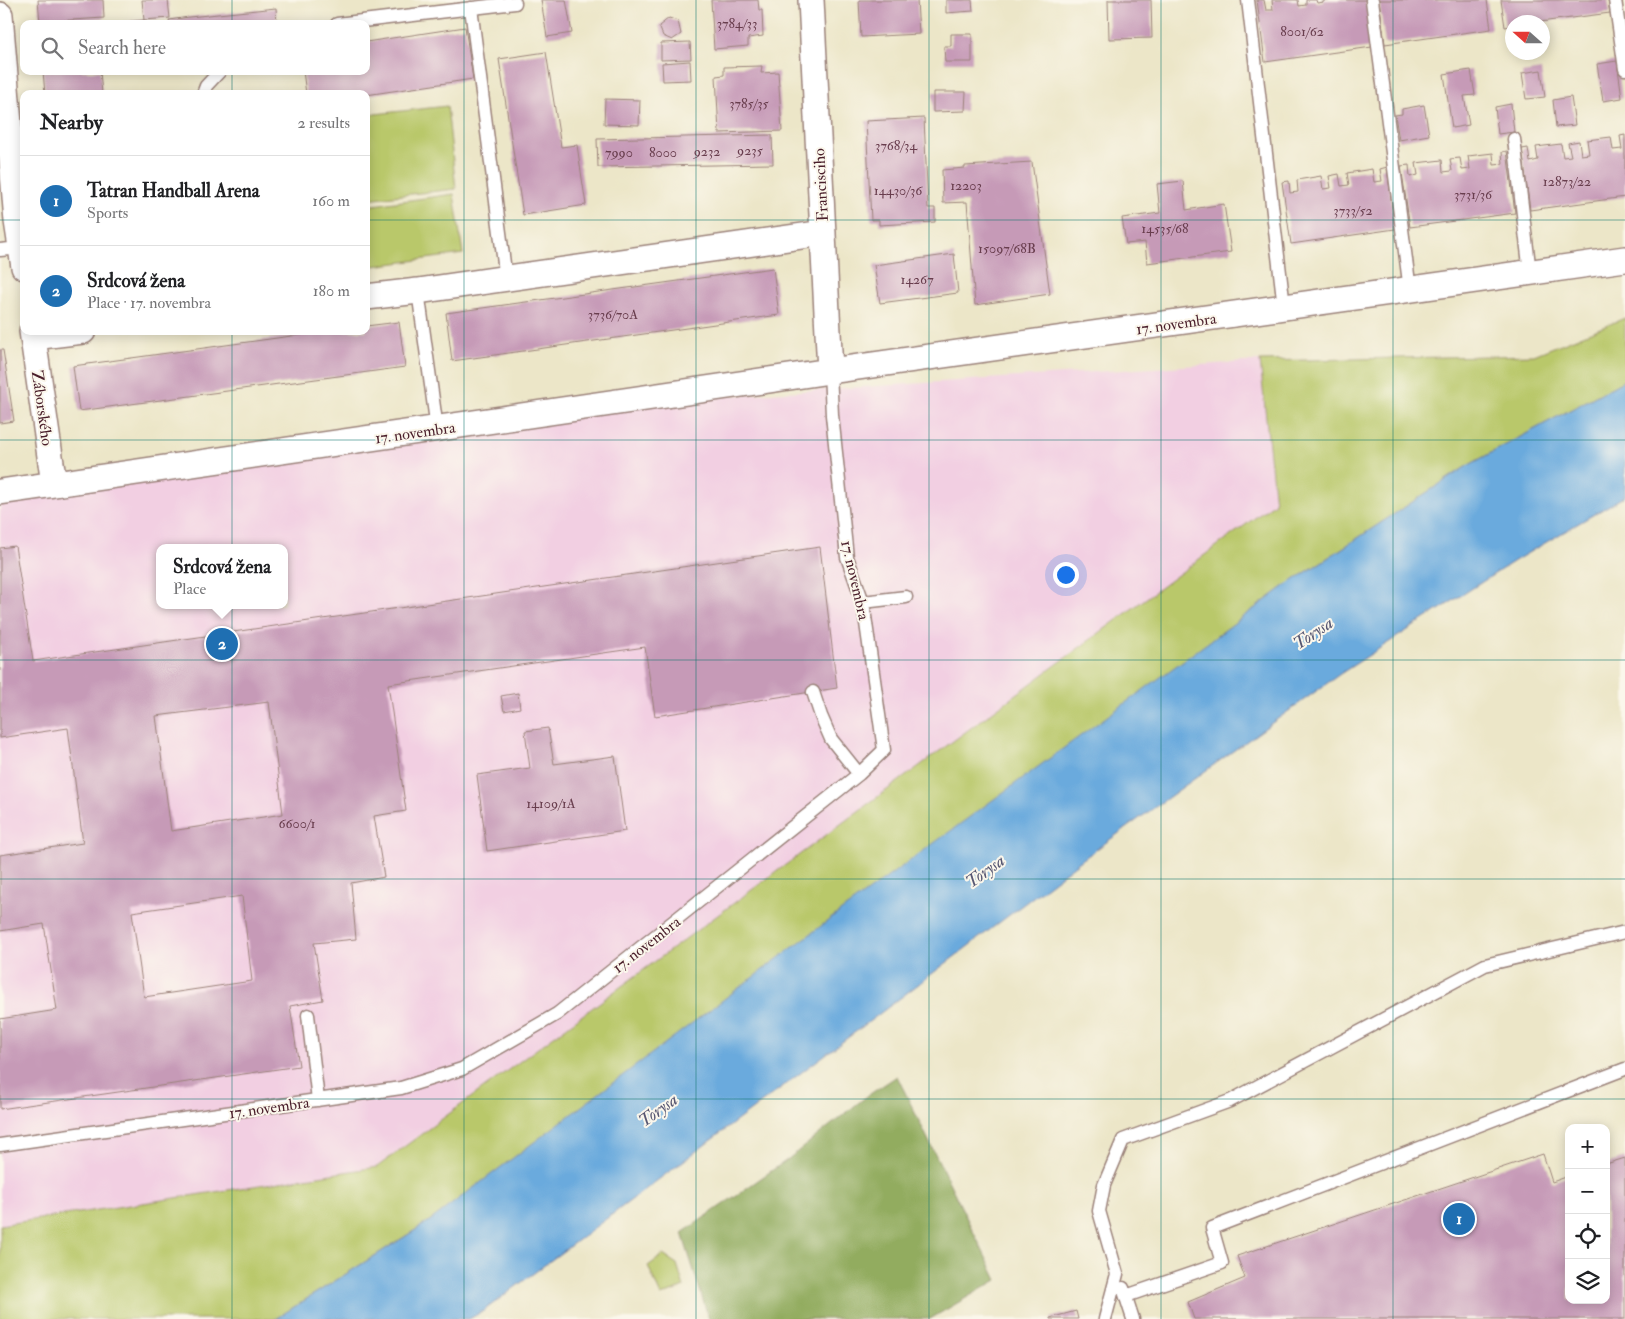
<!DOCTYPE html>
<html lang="en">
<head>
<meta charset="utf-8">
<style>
	:root { --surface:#fff; --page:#f2f2f2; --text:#202124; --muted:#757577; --line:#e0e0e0; --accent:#1f6fb2 }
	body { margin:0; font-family:"IM FELL Double Pica",serif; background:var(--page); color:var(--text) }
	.controls { position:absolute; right:15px; bottom:15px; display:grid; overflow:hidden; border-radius:10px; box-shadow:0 2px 12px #0003 }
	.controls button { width:45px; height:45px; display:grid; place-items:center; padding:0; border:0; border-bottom:1px solid var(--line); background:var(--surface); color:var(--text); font:25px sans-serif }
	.compass { position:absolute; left:1505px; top:15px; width:45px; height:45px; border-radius:50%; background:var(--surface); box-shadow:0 2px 12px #0003; rotate:291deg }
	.you { position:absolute; left:1065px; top:574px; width:18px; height:18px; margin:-12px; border:4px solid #fff; border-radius:50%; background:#1a73e8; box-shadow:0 0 0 8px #1a73e833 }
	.badge { display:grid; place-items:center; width:32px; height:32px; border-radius:50%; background:var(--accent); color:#fff; font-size:16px; font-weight:700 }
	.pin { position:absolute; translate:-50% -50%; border:2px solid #fff; box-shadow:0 1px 5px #0006 }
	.popup { position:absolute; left:156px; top:544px; width:132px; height:65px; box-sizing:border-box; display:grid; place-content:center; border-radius:10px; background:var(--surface); filter:drop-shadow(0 1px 4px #0005); font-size:16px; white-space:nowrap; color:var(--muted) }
	.popup b { font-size:19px; color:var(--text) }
	.popup::after { content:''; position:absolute; left:50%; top:100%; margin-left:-10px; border:10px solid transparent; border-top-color:var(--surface) }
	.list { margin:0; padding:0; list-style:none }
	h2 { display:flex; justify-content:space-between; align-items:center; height:65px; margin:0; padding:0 20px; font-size:21px }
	h2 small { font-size:16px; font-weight:400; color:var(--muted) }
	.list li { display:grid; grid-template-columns:32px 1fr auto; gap:15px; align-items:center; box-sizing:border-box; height:90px; padding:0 20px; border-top:1px solid var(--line) }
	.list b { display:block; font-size:19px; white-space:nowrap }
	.list p { margin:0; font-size:16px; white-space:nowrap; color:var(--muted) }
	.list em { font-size:16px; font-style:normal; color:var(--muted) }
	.icon { flex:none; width:28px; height:28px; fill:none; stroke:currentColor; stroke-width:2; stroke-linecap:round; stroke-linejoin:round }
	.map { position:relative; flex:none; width:1625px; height:1319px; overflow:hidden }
	.search { position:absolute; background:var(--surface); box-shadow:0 2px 12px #0003; left:20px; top:20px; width:350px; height:55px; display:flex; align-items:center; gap:12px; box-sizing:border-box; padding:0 18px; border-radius:10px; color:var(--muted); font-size:19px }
	.panel { position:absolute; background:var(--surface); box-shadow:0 2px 12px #0003; left:20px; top:90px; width:350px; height:245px; border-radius:10px }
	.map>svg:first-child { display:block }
	.built { fill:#f2cfe2; fill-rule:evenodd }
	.green { fill:#b9c86a; stroke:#82744a }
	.forest { fill:#92ac5e; stroke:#6e6644 }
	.water { fill:#6aaadd; stroke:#5a6484 }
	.building { fill:#c69ab7; fill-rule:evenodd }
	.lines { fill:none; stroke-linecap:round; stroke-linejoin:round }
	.lane-casing { stroke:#9b827a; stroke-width:15 }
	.street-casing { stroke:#9b827a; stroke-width:28 }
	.lane { stroke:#fff; stroke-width:12 }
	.street { stroke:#fff; stroke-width:25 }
	.grid { fill:none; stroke:#0f766e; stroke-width:1; stroke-opacity:0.55 }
	.labels { text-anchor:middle; stroke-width:4; stroke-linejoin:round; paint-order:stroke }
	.number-label { font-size:14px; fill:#693e4e }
	.street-label { font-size:16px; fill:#4a1f2b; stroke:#fbf7ec }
	.water-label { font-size:18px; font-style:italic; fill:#575772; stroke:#fbf7ec }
</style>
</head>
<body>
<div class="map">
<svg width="1625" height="1319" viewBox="0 0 1625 1319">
	<rect width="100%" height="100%" fill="#fbf7ec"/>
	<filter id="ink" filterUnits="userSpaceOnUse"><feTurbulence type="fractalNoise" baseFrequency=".02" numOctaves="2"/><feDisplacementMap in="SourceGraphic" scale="10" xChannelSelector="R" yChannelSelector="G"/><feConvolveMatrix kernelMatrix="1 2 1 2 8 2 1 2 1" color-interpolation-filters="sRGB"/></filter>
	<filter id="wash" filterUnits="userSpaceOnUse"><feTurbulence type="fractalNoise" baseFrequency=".0096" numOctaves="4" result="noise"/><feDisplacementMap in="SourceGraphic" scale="20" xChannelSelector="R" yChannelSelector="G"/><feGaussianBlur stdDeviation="1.12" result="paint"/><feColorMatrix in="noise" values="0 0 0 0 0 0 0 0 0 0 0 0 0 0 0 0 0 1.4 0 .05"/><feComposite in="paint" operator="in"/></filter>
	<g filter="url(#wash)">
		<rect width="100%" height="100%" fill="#ece6c8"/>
		<path class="built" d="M1260,361L1276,503L376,1167L0,1225V485L527,409ZM160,548H284V605H160Z"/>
		<path class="green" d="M447,106L456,189L366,199V115Z
			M454,194L463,254L366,267V206Z
			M1625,318V380L1467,466L1285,586L428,1222L275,1319H0V1225L377,1167L1275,503L1260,361L1534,355Z
			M663,1255L677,1264L684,1287L661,1296L648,1266Z"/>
		<path class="forest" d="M897,1076L997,1280L930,1319H709L682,1233L787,1160L867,1096Z"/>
		<path class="water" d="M1625,380V496L1516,560L1340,674L1083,859L870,1021L482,1312L469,1319H275L428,1222L833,917L1285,586L1467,466Z"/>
		<g id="blocks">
			<path class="building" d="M38,0H103L104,18L40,22Z
				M142,0H168L170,18L144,20Z
				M541,0H566L572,33L547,37Z
				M711,0H758L759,10H762L763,36L748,38V46L714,49Z
				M859,0H917L919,34L861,37Z
				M946,0H972L973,11L946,13Z
				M1108,0H1151L1152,38L1109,39Z
				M1257,0H1264L1266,10H1273L1272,0H1298L1299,6L1306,5V0H1316L1317,3L1324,2V0H1366L1372,47L1265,62Z
				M1379,0H1487L1491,29L1385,44Z
				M1501,0H1608L1610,13L1540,22H1512V26L1505,27Z
				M276,8L277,24H170L169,20L189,17Z
				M669,18L678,21L681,34L672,40L663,36L659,26Z
				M144,20V24H123V22Z
				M465,27L473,79L366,95L306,94L303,71H366V42Z
				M951,34H972V62H945L944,46H951Z
				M690,42L691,59L661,60V43Z
				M546,52L561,147L577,145L586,205L523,215L499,59Z
				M690,61L691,80L663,81L662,63Z
				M1617,61L1622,98L1603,101L1597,64Z
				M762,66L761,73L778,72L782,131L719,133L716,76L724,75V67Z
				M1471,70L1475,95L1464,96L1469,125L1452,128L1444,74Z
				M1541,70L1545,97L1526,99L1522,73Z
				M43,71H100L102,94H45Z
				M933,92H966L965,111L933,112Z
				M1571,97L1575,125L1556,127L1553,100Z
				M605,99L640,100L639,125L604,124Z
				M1511,104L1514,132L1498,134L1495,107Z
				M1424,105L1429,135L1399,140L1395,115L1402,114V109Z
				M924,118L928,208H935V222L879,225V220H871L866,121Z
				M772,135L773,164L598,167L597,139Z
				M1625,135V197L1530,210L1522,149L1528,148L1530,162L1538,160L1536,147L1561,144L1563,157L1571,156L1568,143L1579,141L1581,155L1589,154L1587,140L1611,137L1613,150L1622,149L1620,136Z
				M1507,151L1515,213L1410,227L1401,166L1409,165L1410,177L1418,175L1416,163L1442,160L1443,172L1452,171L1450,159L1460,158L1462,170L1470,169L1468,156L1493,153L1494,165L1503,164L1502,152Z
				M1032,162L1050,294L975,305L967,202L943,203L942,170L965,168V166Z
				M1387,167L1395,229L1291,244L1282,182L1289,181L1290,193L1298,192L1297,180L1321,176L1323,189L1331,188L1329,176L1339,174L1341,186L1349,185L1347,173L1372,169L1374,182L1382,181L1380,169Z
				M1183,181L1186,210L1224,204L1231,252L1147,263L1145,242L1126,244L1122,218L1160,213L1157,184Z
				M954,254L958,293L880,303L874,265Z
				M773,268L779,315L452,361L446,313Z
				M399,322L405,367L79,411L73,366L328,331H366V326Z
				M0,350H3L14,421L0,423Z
				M15,546L33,661L820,547L837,688L655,716L645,647L388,684L406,811L374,816L384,877L351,883L356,939L314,943L323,1000L290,1006L299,1066L0,1109V1019L57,1010L44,924L0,931V855L83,843L68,728L0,738V548ZM269,702L283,814L171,831L156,716ZM242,896L252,981L144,997L132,912Z
				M518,693L520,708L504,711L501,696Z
				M548,728L554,764L615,756L625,831L487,851L477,775L530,768L525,731Z
				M1543,1154L1552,1182L1569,1176V1300H1606V1164L1625,1158V1319H1194L1188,1302L1245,1278L1237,1256Z
				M1076,1311L1078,1319H1050V1318Z"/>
		</g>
	</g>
	<g filter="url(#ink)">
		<use href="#blocks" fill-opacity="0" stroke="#9b827a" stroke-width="1"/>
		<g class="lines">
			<defs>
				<path id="lane" d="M1248,0L1284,307
					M1372,0L1410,290
					M1615,0L1625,69
					M471,8L506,279
					M337,24L515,3
					M203,94L206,86L220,71
					M1514,139L1530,273
					M0,250L21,248
					M418,291L437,429
					M863,602L906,597
					M813,692L821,716L831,739L859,774
					M308,1015L318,1100
					M0,1145L401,1088L462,1069L557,1014L859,774L884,750L863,602L847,557L832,415L830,371
					M1123,1288L1133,1319
					M1126,1296L1222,1263L1212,1228L1625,1069
					M1105,1319L1117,1274L1099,1211L1104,1185L1123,1140L1230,1101L1485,965L1625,932"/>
				<path id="street" d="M811,0L830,371
					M0,15L17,221L24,267
					M366,297L418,291L823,233
					M32,331L54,484
					M33,337L83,331
					M0,492L830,371L1625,259"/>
			</defs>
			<use href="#lane" class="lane-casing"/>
			<use href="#street" class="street-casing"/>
			<use href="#lane" class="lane"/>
			<use href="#street" class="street"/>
		</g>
	</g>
	<path class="grid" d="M232,0V24M464,0V1319M696,0V1319M929,0V1319M1161,0V1319M1393,0V1319M232,71V94M0,220H24M366,220H1625M232,331V1319M0,440H1625M0,660H1625M0,879H1625M0,1099H1625"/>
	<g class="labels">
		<g class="number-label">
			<text x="737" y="28">3784/33</text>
			<text x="1302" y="36">8001/62</text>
			<text x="749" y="108">3785/35</text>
			<text x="896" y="150">3768/34</text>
			<text x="750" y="155">9235</text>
			<text x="707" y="156">9232</text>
			<text x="619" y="157">7990</text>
			<text x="663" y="157">8000</text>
			<text x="1567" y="186">12873/22</text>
			<text x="966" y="190">12203</text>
			<text x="898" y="195">14430/36</text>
			<text x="1473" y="199">3731/36</text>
			<text x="1353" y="215">3733/52</text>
			<text x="1165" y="233">14535/68</text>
			<text x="1007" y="253">15097/68B</text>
			<text x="917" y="284">14267</text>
			<text x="613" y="319">3736/70A</text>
			<text x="551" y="808">14109/1A</text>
			<text x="297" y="828">6600/1</text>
		</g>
		<g class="street-label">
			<text transform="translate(820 185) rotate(-93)" y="6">Francisciho</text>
			<text transform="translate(1176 323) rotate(-8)" y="6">17. novembra</text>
			<text transform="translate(43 408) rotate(82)" y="6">Záborského</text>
			<text transform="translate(415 432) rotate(-8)" y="6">17. novembra</text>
			<text transform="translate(856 580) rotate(77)" y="6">17. novembra</text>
			<text transform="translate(646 944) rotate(-38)" y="6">17. novembra</text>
			<text transform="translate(269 1107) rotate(-8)" y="6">17. novembra</text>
		</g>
		<g class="water-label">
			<text transform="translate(1313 633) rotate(-34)" y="6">Torysa</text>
			<text transform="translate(985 871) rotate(-36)" y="6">Torysa</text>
			<text transform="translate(658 1110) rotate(-36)" y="6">Torysa</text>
		</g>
	</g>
</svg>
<div class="controls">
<button>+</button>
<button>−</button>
<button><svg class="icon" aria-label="locate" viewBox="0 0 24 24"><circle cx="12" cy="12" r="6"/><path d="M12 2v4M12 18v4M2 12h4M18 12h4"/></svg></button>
<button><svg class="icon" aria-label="layers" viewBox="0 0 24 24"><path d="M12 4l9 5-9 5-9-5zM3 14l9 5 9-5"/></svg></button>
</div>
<svg class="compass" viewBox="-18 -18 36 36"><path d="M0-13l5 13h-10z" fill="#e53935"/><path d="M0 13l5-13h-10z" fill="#757577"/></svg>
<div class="you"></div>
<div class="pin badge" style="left:1459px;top:1219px">1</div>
<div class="pin badge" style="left:222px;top:644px">2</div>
<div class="popup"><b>Srdcová žena</b>Place</div>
<div class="search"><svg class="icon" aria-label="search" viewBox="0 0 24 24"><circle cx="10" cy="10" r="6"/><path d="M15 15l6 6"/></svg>Search here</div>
<section class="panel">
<h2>Nearby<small>2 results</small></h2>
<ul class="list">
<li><span class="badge">1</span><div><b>Tatran Handball Arena</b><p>Sports</p></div><em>160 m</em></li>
<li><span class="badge">2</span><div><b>Srdcová žena</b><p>Place · 17. novembra</p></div><em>180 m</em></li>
</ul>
</section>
</div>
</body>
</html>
